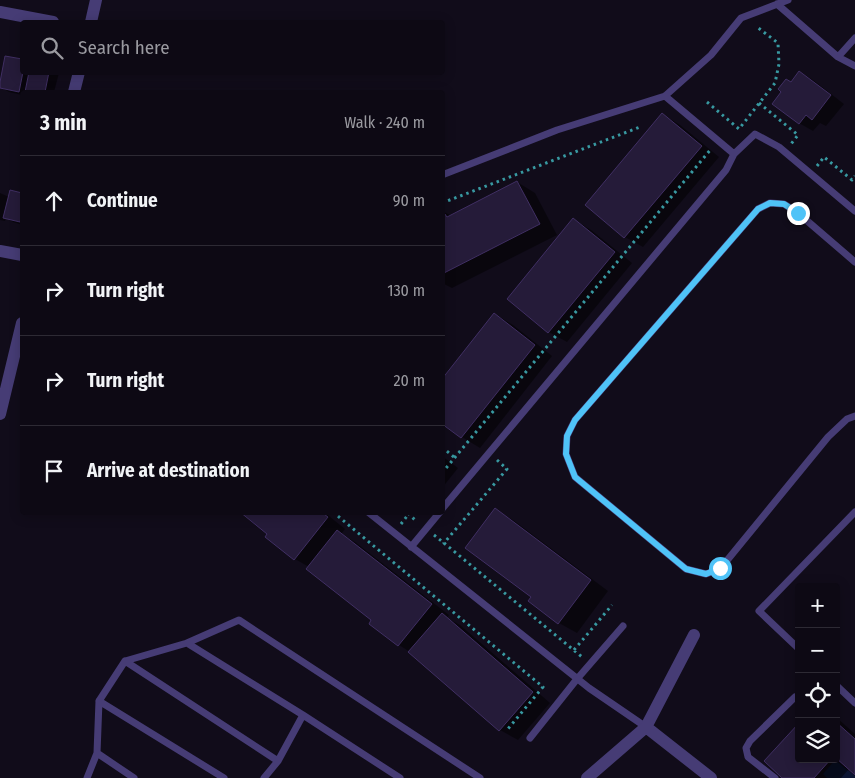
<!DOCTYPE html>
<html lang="en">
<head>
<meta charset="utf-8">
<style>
	:root { --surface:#0d0914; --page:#1b1722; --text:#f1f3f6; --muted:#9a9aa0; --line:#2d2a34 }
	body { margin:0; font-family:"Fira Sans Condensed",sans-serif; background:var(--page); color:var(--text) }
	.controls { position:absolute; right:15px; bottom:15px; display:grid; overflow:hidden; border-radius:5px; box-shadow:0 2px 12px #0003 }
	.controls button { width:45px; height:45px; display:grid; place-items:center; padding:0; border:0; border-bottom:1px solid var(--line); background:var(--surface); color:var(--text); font:25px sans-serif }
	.stop { position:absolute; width:15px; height:15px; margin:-11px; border:4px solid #4fc3f7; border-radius:50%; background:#fff }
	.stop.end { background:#4fc3f7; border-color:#fff; box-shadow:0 1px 5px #0008 }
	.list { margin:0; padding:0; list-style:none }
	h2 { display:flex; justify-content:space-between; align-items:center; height:65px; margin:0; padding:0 20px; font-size:21px }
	h2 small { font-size:16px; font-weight:400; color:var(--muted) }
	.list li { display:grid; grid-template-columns:32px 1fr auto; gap:15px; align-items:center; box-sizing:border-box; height:90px; padding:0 20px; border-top:1px solid var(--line) }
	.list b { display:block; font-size:19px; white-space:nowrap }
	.list em { font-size:16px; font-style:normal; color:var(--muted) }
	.icon { flex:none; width:28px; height:28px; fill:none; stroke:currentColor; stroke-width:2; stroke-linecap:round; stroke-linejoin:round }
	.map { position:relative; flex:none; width:855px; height:778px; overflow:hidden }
	.search { position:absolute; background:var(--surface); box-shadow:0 2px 12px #0003; left:20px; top:20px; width:425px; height:55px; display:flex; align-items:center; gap:12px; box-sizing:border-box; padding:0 18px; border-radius:5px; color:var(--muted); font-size:19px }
	.panel { position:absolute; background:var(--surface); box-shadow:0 2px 12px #0003; left:20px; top:90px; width:425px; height:425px; border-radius:5px }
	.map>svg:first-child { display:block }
	.water { fill:#0c1533 }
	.shadow { fill:#0007 }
	.building { fill:#251b39; stroke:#402f63 }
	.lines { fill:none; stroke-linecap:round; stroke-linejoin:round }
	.path { stroke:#3899a1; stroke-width:3; stroke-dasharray:2.5 4; stroke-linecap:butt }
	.service { stroke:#463c75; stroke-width:7 }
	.minor { stroke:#463c75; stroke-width:12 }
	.route { stroke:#4fc3f7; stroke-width:6 }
</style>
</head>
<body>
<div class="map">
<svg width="855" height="778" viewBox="0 0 855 778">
	<rect width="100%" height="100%" fill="#110c1a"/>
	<path class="water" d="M835,760L855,776V778H827L823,774Z"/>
	<path class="shadow" d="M6,57L22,60V72L59,73L54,92H22V95L9,92L0,87Z
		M800,72L813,80L844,104L826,126L820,123L813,131L799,123Z
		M662,114L680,125L719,157L643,247L625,237L587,205Z
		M517,182L535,193L557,235L452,288L442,283V211L452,216Z
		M11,191L22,194V225L13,222L6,218L5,221L0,220V193L9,197Z
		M573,219L591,230L632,263L567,342L549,332L508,299Z
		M495,314L513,325L552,356L480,448L462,437L442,422Z
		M442,456L458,468L442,488Z
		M495,510L513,520L608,591L577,633L559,623L533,597Z
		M242,512H324L345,529L341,534L355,542L449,615L447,618L460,625L550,703L518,740L500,730L410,652L399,645L371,623L373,620L309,567L295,559L266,537L269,534Z
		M836,717L855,734V774L849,769L841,778H784L799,759H836Z"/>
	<path class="building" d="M5,56L22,59L23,72L19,92L0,88V82Z
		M799,71L831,95L812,120L806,115L799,124L772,104L781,92L778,89L786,79L791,82Z
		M29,72H49L45,92H25Z
		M662,113L702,146L624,238L585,205Z
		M517,181L540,224L442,274V210L447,217Z
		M10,190L22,193V214L20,222L3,218Z
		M573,218L615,252L548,333L507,299Z
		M494,313L535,345L461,438L442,424V379Z
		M495,508L591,580L558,624L528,601L531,597L465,548Z
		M240,512H321L328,517L294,560L265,537L267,534Z
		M337,530L432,604L398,646L369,624L371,620L306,569Z
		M442,613L533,692L499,731L408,652Z
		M836,722L855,739V775L836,758Z
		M799,723V759H831L814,778H782L764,761Z"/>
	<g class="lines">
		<path class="path" d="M707,102L739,129L775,83L779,64L778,43L757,27
			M759,103L798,135L791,144
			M817,166L824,157L852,180L855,176
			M442,203L640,127
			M442,447L455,458
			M497,460L507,469L444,543L582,657
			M442,473L711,149
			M333,512L543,687L507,730
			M408,513L417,522
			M401,524L410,512
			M434,535L444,543
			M574,650L612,605"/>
		<path class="service" d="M777,4L838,57L855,66
			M838,57L855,38
			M734,154L755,134L779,147L855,211
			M442,175L557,130L665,96L711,55L741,18L788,0
			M855,262L798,213L784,204L770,203L758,209L575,420L567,436L566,454L575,477L686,569L706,574L720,569L828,437L847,419L855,416
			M442,509L726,170L734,154L665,96
			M368,512L589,688L646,727
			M411,547L440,512
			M799,649L759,611L855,512
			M125,661L187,643
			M836,685L855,703
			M303,715L400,778
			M530,738L577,679L623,626
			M97,753L99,701
			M87,778L97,753L134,778
			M224,778L99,701L125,661L278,761L303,715L187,643L239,620L480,778
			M264,778L278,761
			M775,778L748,757L746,748L750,741L795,697"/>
		<path class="minor" d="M0,12L53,22
			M91,22L96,0
			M74,92L79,72
			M0,251L22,255
			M0,414L22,323
			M646,727L711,778
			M587,778L646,727L694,635"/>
	</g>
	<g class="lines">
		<path class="route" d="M720,568L706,574L686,569L575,477L566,454L567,436L575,420L758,209L770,203L784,204L798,213"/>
	</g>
</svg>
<div class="controls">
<button>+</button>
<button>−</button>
<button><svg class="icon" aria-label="locate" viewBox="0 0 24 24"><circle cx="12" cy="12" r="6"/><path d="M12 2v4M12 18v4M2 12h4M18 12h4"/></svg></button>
<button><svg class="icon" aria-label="layers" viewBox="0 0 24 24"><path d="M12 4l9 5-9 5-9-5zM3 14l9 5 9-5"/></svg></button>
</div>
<div class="stop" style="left:720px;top:568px"></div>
<div class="stop end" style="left:798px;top:213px"></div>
<div class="search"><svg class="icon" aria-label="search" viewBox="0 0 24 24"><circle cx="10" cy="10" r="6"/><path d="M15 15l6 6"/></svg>Search here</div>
<section class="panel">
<h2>3 min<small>Walk · 240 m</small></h2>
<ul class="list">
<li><svg class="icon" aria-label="ahead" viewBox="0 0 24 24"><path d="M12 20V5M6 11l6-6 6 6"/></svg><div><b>Continue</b></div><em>90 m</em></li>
<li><svg class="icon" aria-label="right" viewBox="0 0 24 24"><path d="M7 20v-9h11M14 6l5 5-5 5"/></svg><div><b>Turn right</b></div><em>130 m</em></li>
<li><svg class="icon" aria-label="right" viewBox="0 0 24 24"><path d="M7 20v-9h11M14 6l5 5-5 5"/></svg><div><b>Turn right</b></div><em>20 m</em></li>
<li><svg class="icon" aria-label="arrive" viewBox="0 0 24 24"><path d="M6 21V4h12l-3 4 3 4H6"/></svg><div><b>Arrive at destination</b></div></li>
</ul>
</section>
</div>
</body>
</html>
